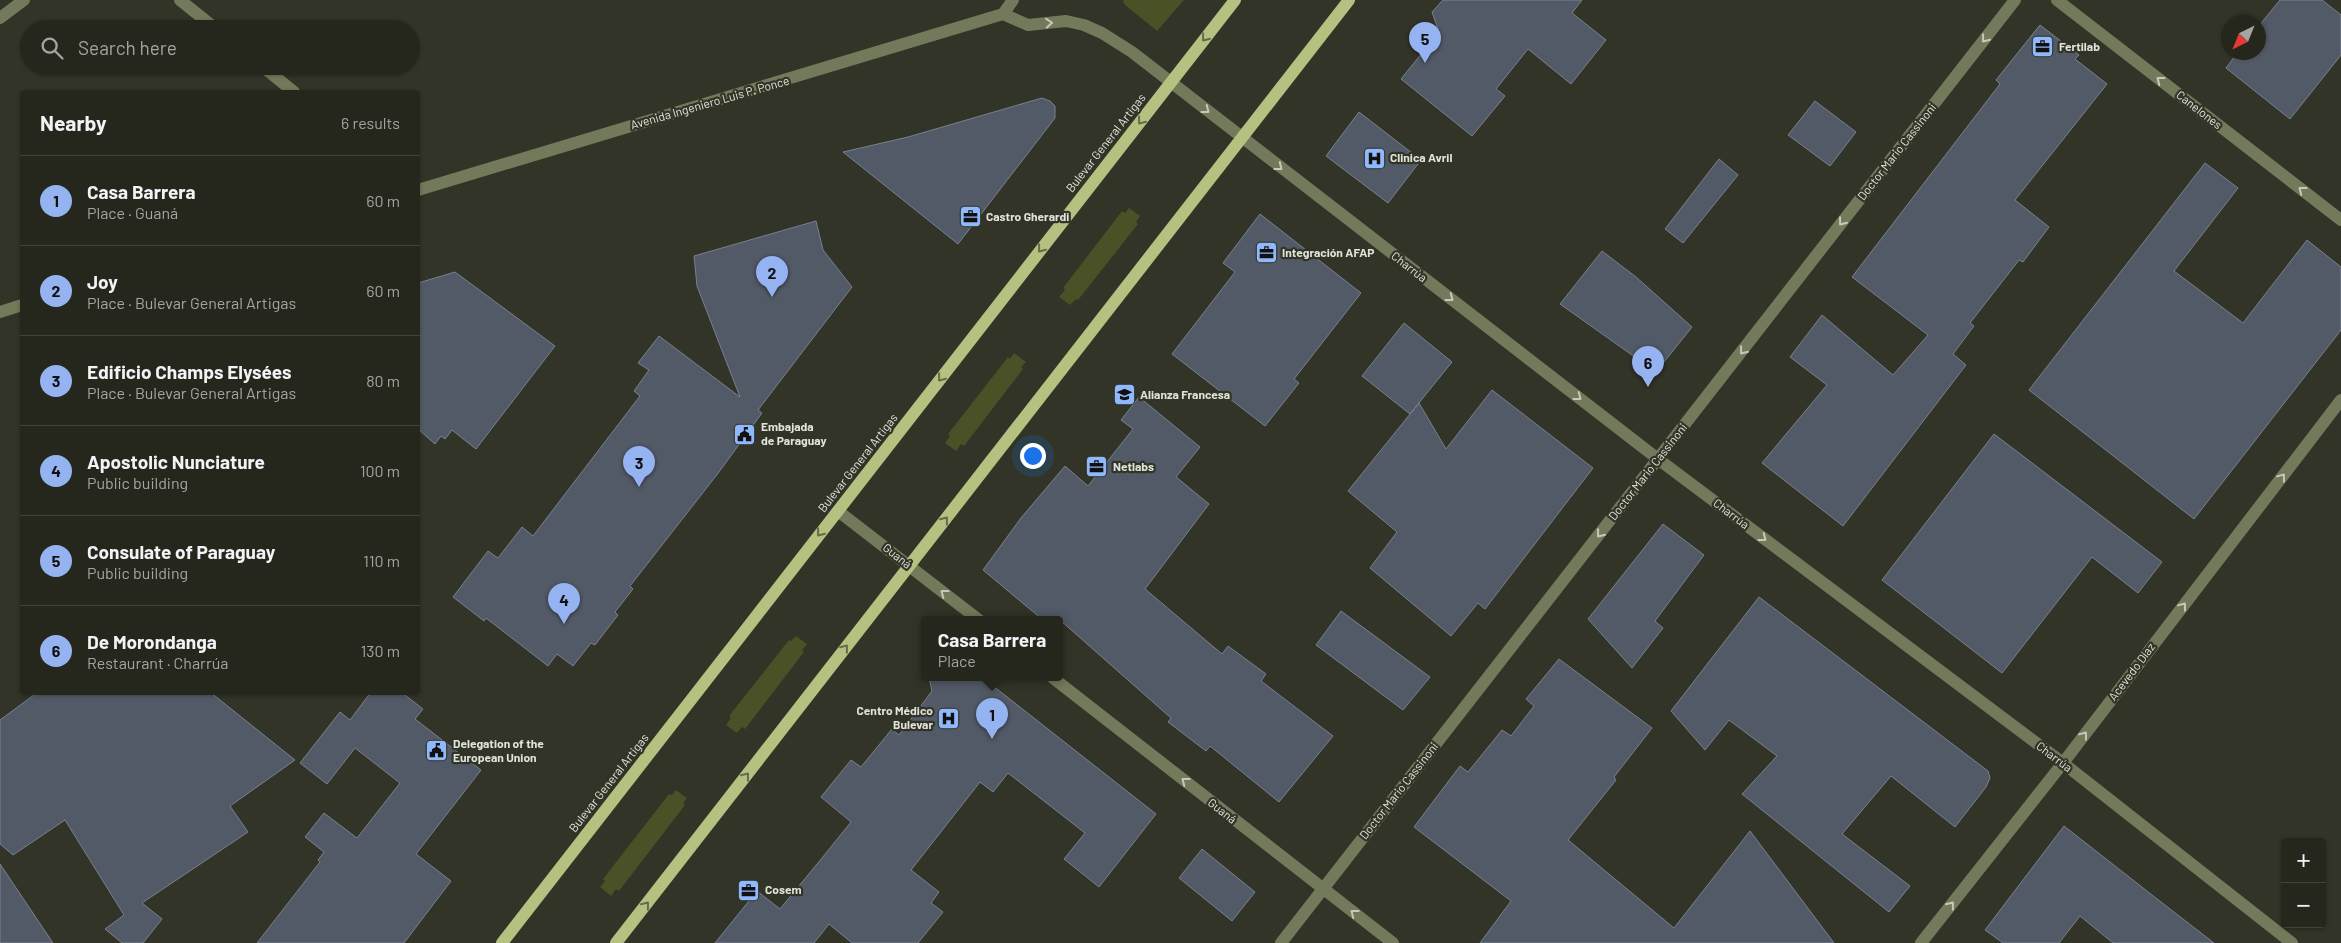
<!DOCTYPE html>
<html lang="en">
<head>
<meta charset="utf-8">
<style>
	:root { --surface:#25271c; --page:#2d2f25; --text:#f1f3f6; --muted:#a3a5a3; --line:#42443b; --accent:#95b2f1 }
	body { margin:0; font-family:Barlow,sans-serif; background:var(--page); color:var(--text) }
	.controls { position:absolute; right:15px; bottom:15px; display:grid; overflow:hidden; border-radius:5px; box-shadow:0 1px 4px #0004 }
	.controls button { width:45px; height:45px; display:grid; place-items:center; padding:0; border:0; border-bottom:1px solid var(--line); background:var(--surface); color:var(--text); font:25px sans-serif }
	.compass { position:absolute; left:2221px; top:15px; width:45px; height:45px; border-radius:50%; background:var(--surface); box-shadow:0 1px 4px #0004; rotate:223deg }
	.you { position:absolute; left:1032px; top:455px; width:18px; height:18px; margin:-12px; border:4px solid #fff; border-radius:50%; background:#1a73e8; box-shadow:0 0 0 8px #1a73e833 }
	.badge { display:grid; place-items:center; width:32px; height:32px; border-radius:50%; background:var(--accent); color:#111; font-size:16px; font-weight:700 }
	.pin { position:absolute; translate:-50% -41px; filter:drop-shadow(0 1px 2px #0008) }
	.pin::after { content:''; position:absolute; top:26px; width:18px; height:15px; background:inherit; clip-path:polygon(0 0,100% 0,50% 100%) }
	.popup { position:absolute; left:921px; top:616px; width:142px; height:65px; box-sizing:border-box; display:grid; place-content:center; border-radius:5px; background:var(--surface); filter:drop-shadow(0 1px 4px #0005); font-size:16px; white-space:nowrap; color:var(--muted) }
	.popup b { font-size:19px; color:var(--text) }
	.popup::after { content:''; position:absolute; left:50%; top:100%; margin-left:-10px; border:10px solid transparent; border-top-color:var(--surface) }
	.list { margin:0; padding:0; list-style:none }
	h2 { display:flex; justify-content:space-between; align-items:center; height:65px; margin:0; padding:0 20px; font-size:21px }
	h2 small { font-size:16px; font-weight:400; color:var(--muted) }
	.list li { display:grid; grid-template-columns:32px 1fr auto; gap:15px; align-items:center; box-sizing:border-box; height:90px; padding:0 20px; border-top:1px solid var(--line) }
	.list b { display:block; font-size:19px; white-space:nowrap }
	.list p { margin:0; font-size:16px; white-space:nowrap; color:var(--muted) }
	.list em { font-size:16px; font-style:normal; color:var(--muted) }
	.icon { flex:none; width:28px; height:28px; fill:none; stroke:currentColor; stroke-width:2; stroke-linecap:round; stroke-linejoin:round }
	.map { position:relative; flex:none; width:2341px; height:943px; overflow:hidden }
	.search { position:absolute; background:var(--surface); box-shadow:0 1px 4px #0004; left:20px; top:20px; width:400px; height:55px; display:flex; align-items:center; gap:12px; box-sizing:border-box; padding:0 18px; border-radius:28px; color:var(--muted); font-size:19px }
	.panel { position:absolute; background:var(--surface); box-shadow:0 1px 4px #0004; left:20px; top:90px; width:400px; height:605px; border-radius:5px }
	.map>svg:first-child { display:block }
	.green { fill:#4a5127 }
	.building { fill:#525a67; stroke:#79818f }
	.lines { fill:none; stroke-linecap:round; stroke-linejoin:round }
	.minor { stroke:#737a5b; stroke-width:12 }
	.major { stroke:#b4c180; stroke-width:12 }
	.oneway { stroke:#c6c9ba }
	.oneway2 { stroke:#656c4a }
	.labels { text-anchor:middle; stroke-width:4.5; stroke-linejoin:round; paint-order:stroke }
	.poi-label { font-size:12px; font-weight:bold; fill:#e1e3da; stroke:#313426; text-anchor:start }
	.street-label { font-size:12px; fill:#e1e3da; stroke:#313426 }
</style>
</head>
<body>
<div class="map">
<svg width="2341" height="943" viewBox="0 0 2341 943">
	<rect width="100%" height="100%" fill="#313426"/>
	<path class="green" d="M1123,0H1184L1157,31L1124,4Z
		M1129,208L1140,216L1136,222L1138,224L1078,300L1076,299L1070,305L1059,297L1065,290L1063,288L1122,211L1125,213Z
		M1014,353L1026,362L1021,367L1023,369L964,446L961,444L956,451L945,443L950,436L948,434L1008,357L1010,359Z
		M796,636L807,644L802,650L804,652L745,729L742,727L737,733L726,725L731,718L729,716L789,640L791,641Z
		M676,790L687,798L683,804L685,805L619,891L616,889L611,896L600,887L605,881L603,879L669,794L672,795Z"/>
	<path class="building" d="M1443,0H1582L1572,13L1606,40L1571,84L1528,49L1496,89L1505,96L1472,136L1401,79L1439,32L1432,12Z
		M2280,0H2322L2341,15V55L2290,119L2226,68L2238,52H2258V27Z
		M2040,25L2079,55L2075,59L2107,84L2015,200L2049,227L2023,262L2019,260L1970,323L1974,326L1953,354L1966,365L1843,526L1762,463L1827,385L1790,357L1822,315L1893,375L1928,335L1852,277L2000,84L1996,80Z
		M1042,98L1050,101L1055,106V118L958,244L843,152L908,137Z
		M1815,101L1856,132L1830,166L1788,135Z
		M1359,112L1421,160L1388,203L1326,156Z
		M1719,159L1738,175L1683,243L1665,229Z
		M2205,163L2238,188L2174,271L2243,323L2307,240L2341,267V330L2194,519L2029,390Z
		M1260,214L1361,293L1294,379L1299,383L1265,426L1172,354L1235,272L1223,263Z
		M816,221L823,250L852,287L758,410L762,413L719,472L630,586L633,589L615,612L618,615L595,645L591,643L573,666L557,654L548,666L486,618L484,621L453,597L488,551L498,558L522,527L533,536L640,396L634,391L649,370L638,363L659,336L740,397L697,286L694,256Z
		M1602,251L1636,277L1692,327L1656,372L1560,304Z
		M455,272L555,346L476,449L452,430L445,439L441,436L435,444L418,429V283Z
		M1404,323L1452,362L1410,414L1362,376Z
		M1492,390L1593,468L1485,609L1478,603L1451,636L1370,568L1397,532L1348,491L1419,403L1446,449Z
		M1139,397L1200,447L1176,477L1209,504L1145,589L1222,654L1228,646L1266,674L1261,681L1333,736L1279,802L1210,746L1206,751L1168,722L1171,718L1060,620H1043L983,570L1021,518L1065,466L1088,486L1133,429L1121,420Z
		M1994,434L2162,562L2138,593L2092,557L2002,673L1882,580Z
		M1663,524L1704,555L1655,621L1663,628L1632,668L1588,619Z
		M1759,597L1988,771L1990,778L1986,787L1955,827L1891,776L1842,834L1910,886L1889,912L1742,794L1777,756L1729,720L1705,750L1671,711Z
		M1341,611L1430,677L1403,710L1316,645Z
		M1559,659L1652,728L1614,777L1616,780L1568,840L1674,928L1750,831L1834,943H1480L1511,901L1414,827L1460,766L1468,772L1502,730L1511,736L1534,706L1526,699Z
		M929,678H983L1156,814L1099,887L1064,859L1085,833L1008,773L993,792L980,782L911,870L939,892L931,903L943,912L918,943H852L829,924L814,943H715L757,891L780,909L822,858L851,822L821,797L851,760L861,767L892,729L899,735L932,691Z
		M38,692H210L295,760L230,806L248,832L142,903L162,919L143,943H122L105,929L124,915L65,820L13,855L0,844V720Z
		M371,692H401L423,709L415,719L481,770L416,854L451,881L404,943H257L320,862L318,860L324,852L305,837L324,813L357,838L400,783L355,748L327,784L300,763L340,712L350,720Z
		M2064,826L2161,902L2214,943H2113L2080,916L2059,943H2003L1985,930Z
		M1202,849L1255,892L1232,921L1179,878Z
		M0,864L53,943H0Z"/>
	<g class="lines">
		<path class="minor" d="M180,0L216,29
			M2057,0L2341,220
			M1003,14L1028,25L1066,21L1084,25L1102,33L1132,52L1658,459L2063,763L2292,943
			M0,18L24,0
			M262,66L294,92
			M418,190L1003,14L1013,0
			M0,312L22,305
			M838,511L979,620
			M1053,678L1393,943
			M1281,943L2015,0
			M1921,943L2063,763L2341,400"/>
		<path class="major" d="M502,943L1235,0
			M616,943L1349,0"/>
	</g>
	<defs><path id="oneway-chevron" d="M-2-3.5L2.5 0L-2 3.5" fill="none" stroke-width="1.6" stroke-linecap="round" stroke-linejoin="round" transform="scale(1.25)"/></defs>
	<g class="oneway">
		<use href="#oneway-chevron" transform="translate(1049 23) rotate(-5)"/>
		<use href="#oneway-chevron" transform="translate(1985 39) rotate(128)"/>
		<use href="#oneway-chevron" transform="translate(2160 80) rotate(-142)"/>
		<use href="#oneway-chevron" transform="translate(1206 110) rotate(38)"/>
		<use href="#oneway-chevron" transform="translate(1279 167) rotate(38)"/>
		<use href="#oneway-chevron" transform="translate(2302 190) rotate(-142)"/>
		<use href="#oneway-chevron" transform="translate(1842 222) rotate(128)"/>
		<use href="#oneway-chevron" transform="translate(1450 298) rotate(38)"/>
		<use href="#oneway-chevron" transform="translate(1743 351) rotate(128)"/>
		<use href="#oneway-chevron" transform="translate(1578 397) rotate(38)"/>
		<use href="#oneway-chevron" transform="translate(2282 477) rotate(-53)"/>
		<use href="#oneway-chevron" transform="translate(1600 534) rotate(128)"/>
		<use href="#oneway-chevron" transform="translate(1763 538) rotate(37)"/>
		<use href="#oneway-chevron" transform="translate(944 593) rotate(-143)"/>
		<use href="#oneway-chevron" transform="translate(2183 606) rotate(-53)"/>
		<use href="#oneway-chevron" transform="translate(2084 735) rotate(-53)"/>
		<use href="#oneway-chevron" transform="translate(1185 781) rotate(-142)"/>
		<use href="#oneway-chevron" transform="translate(1951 905) rotate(-52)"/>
		<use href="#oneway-chevron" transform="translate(1354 913) rotate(-142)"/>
	</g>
	<g class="oneway2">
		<use href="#oneway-chevron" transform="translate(1205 38) rotate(128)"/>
		<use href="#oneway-chevron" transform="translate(1141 121) rotate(128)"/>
		<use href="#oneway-chevron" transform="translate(1041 249) rotate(128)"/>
		<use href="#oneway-chevron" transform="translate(941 378) rotate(128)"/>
		<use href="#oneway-chevron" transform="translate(945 520) rotate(-52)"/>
		<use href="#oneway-chevron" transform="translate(820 533) rotate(128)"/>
		<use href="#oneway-chevron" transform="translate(845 648) rotate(-52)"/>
		<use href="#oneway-chevron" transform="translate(746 776) rotate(-52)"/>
		<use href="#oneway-chevron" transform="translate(646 905) rotate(-52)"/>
	</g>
	<defs>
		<symbol id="office-square" viewBox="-11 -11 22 22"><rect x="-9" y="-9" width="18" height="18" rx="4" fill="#90b8fd" stroke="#313426"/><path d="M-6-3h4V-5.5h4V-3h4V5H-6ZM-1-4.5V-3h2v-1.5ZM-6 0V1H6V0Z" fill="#111"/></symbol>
		<symbol id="hospital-square" viewBox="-11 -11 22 22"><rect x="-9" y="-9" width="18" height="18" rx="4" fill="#90b8fd" stroke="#313426"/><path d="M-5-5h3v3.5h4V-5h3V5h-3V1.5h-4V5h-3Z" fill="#111"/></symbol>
		<symbol id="school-square" viewBox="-11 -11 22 22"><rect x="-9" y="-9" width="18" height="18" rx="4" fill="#90b8fd" stroke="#313426"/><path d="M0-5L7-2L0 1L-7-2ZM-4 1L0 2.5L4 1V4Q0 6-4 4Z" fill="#111"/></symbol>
		<symbol id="civic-square" viewBox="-11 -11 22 22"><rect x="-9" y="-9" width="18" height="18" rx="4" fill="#90b8fd" stroke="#313426"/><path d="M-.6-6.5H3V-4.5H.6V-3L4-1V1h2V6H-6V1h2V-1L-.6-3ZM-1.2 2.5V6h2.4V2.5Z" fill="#111"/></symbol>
	</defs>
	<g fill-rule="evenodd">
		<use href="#office-square" x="2030" y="34" width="25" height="25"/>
		<use href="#hospital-square" x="1362" y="146" width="25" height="25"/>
		<use href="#office-square" x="958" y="204" width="25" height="25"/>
		<use href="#office-square" x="1254" y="240" width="25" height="25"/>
		<use href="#school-square" x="1112" y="382" width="25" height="25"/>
		<use href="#civic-square" x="732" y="422" width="25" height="25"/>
		<use href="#office-square" x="1084" y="454" width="25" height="25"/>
		<use href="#hospital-square" x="936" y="706" width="25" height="25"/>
		<use href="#civic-square" x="424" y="738" width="25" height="25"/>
		<use href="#office-square" x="736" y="878" width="25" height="25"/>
	</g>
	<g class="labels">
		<g class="poi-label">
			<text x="2059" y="51">Fertilab</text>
			<text x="1390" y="162">Clinica Avril</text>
			<text x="986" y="221">Castro Gherardi</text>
			<text x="1282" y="257">Integración AFAP</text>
			<text x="1140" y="399">Alianza Francesa</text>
			<text x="761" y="431">Embajada<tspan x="761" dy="14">de Paraguay</tspan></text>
			<text x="1113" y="471">Netlabs</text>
			<text x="933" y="715" text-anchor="end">Centro Médico<tspan x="933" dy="14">Bulevar</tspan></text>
			<text x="453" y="748">Delegation of the<tspan x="453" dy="14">European Union</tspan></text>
			<text x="765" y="894">Cosem</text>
		</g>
		<g class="street-label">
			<text transform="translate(710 103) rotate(-16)" y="4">Avenida Ingeniero Luis P. Ponce</text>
			<text transform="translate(2199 110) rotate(38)" y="4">Canelones</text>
			<text transform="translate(1106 143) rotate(-52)" y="4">Bulevar General Artigas</text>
			<text transform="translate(1897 152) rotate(-52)" y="4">Doctor Mario Cassinoni</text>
			<text transform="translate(1409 267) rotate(38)" y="4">Charrúa</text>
			<text transform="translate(858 463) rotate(-52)" y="4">Bulevar General Artigas</text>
			<text transform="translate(1648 472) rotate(-52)" y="4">Doctor Mario Cassinoni</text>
			<text transform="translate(1731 514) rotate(37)" y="4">Charrúa</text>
			<text transform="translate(897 556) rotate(38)" y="4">Guaná</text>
			<text transform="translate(2132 672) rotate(-53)" y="4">Acevedo Díaz</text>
			<text transform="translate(2054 757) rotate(37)" y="4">Charrúa</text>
			<text transform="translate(609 783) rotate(-52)" y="4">Bulevar General Artigas</text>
			<text transform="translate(1399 791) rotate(-52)" y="4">Doctor Mario Cassinoni</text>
			<text transform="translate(1222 811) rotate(38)" y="4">Guaná</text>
		</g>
	</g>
</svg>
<div class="controls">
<button>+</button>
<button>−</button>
</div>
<svg class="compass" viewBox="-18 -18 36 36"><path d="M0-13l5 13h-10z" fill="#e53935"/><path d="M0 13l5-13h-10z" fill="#a3a5a3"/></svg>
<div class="you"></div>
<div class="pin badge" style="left:992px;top:739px">1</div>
<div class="popup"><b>Casa Barrera</b>Place</div>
<div class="pin badge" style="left:772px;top:297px">2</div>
<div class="pin badge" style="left:639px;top:487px">3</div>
<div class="pin badge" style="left:564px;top:624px">4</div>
<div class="pin badge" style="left:1425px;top:63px">5</div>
<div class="pin badge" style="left:1648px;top:387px">6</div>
<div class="search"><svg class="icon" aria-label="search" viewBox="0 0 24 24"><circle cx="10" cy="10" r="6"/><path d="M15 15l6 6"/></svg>Search here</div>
<section class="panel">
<h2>Nearby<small>6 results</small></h2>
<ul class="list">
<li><span class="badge">1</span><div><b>Casa Barrera</b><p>Place · Guaná</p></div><em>60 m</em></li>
<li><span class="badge">2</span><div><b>Joy</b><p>Place · Bulevar General Artigas</p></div><em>60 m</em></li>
<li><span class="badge">3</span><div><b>Edificio Champs Elysées</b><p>Place · Bulevar General Artigas</p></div><em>80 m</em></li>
<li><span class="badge">4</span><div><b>Apostolic Nunciature</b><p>Public building</p></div><em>100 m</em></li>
<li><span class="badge">5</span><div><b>Consulate of Paraguay</b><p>Public building</p></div><em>110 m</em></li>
<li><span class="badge">6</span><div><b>De Morondanga</b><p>Restaurant · Charrúa</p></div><em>130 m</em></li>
</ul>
</section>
</div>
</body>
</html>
